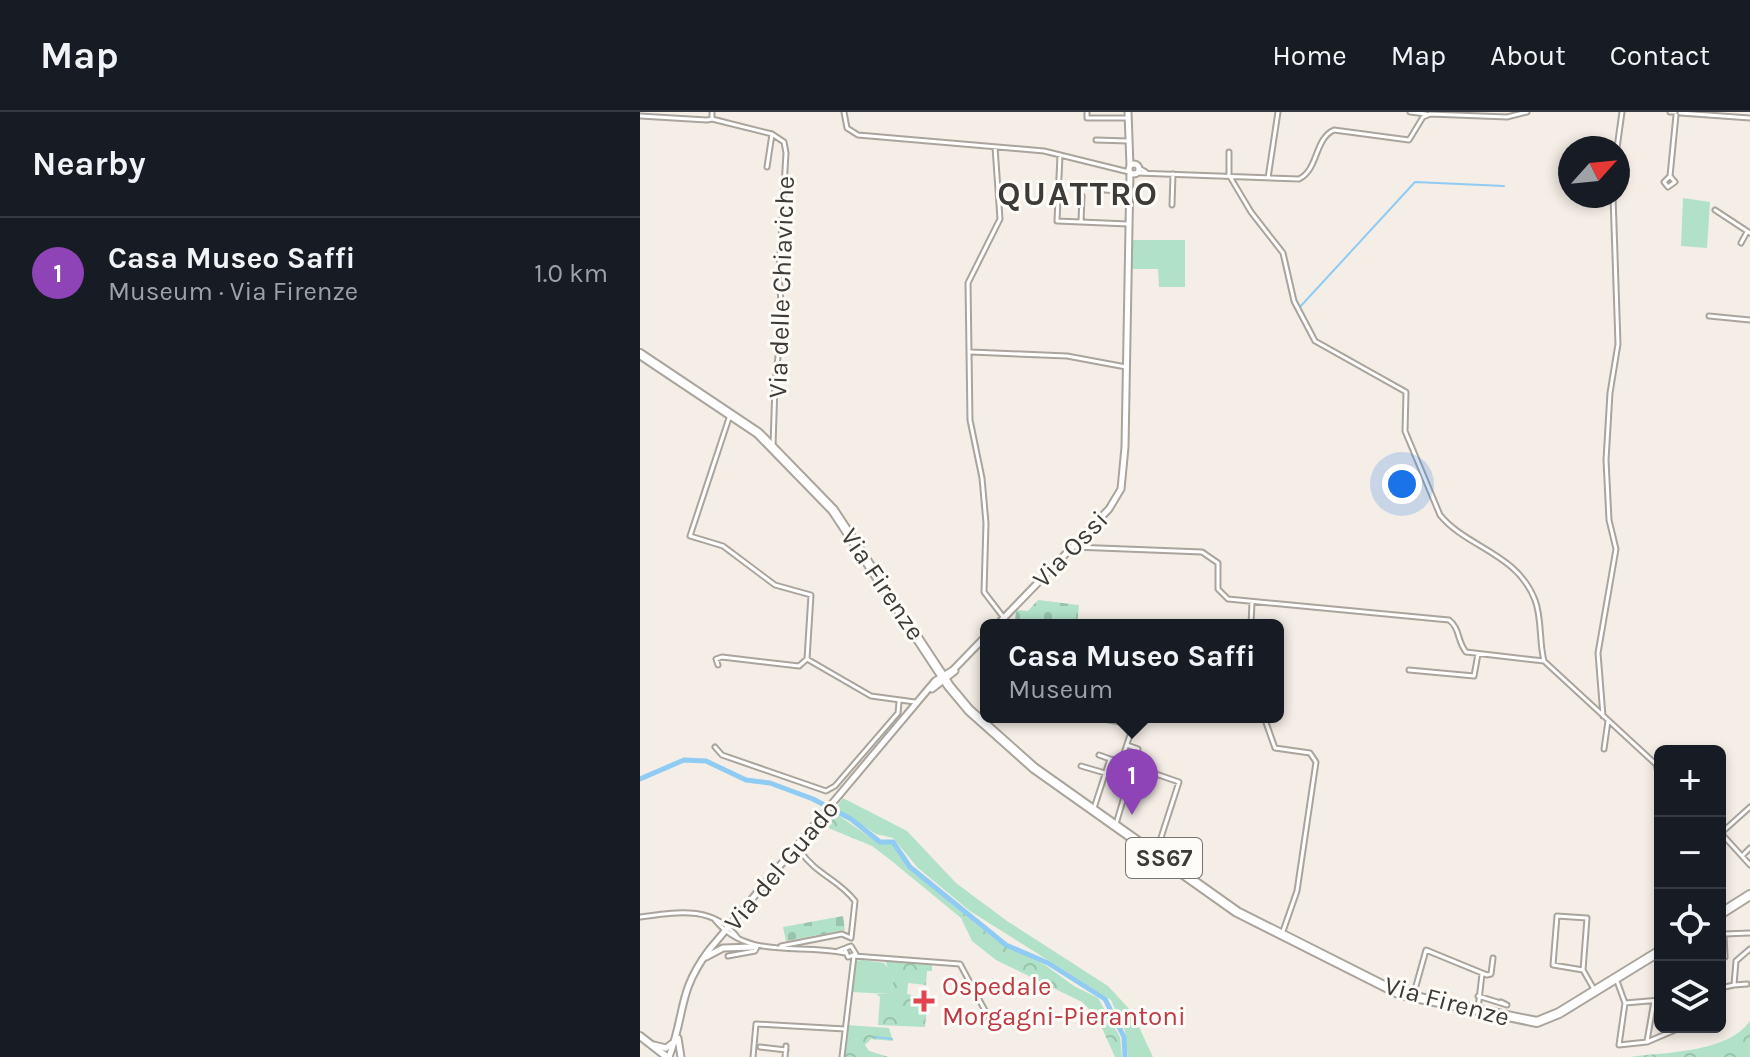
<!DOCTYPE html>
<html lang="en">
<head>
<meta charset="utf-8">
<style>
	:root { --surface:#171b24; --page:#242831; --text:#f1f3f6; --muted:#9ea1a6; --line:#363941; --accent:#8e44b7 }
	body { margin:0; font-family:Karla,sans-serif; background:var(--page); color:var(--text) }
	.controls { position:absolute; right:24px; bottom:24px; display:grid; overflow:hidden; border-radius:12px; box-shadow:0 4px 12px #0003 }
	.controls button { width:72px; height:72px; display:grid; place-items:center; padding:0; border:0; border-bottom:2px solid var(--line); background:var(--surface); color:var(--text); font:40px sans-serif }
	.compass { position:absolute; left:918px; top:24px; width:72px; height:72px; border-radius:50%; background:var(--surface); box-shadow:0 4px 12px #0003; rotate:63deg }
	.you { position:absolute; left:762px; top:372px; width:28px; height:28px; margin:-20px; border:6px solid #fff; border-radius:50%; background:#1a73e8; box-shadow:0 0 0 12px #1a73e833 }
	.badge { display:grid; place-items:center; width:52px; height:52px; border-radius:50%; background:var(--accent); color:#fff; font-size:26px; font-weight:700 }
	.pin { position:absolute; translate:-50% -66px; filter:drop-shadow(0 2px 4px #0008) }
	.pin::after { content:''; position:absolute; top:42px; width:28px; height:24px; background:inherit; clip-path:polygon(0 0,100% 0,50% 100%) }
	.popup { position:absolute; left:340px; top:507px; width:304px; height:104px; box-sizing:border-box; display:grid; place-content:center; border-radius:12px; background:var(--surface); filter:drop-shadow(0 2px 6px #0005); font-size:26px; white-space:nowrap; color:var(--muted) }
	.popup b { font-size:30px; color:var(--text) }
	.popup::after { content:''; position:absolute; left:50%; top:100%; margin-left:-16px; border:16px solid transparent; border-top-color:var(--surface) }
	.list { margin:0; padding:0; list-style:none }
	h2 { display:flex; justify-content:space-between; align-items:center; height:104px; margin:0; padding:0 32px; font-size:34px }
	h2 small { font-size:26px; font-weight:400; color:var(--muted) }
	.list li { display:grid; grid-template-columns:52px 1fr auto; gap:24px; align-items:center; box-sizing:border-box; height:112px; padding:0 32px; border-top:2px solid var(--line) }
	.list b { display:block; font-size:30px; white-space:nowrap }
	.list p { margin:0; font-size:26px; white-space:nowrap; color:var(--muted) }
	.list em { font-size:26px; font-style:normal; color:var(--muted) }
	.icon { flex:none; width:44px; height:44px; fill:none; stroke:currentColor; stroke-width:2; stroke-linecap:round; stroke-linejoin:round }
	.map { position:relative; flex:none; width:1110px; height:945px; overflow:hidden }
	header { display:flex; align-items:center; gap:48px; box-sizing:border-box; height:112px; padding:0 40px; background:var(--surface); border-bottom:2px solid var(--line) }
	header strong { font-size:38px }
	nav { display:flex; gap:44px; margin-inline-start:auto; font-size:28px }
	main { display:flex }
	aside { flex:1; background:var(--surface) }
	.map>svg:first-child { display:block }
	.green { fill:#b1e2c8 }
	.forest { fill:url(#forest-crowns) }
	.cemetery { fill:url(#cemetery-stones) }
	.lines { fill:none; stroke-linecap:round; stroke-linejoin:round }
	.stream { stroke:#8fcbf2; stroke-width:2 }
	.river { stroke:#8fcbf2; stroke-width:5 }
	.minor-casing { stroke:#a9a49c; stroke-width:7 }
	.tertiary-casing { stroke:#a9a49c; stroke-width:9 }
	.secondary-casing { stroke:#a9a49c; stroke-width:10 }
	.primary-casing { stroke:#a9a49c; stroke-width:12 }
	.minor { stroke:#fff; stroke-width:3 }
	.tertiary { stroke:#fff; stroke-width:5 }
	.secondary { stroke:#fff; stroke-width:6 }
	.primary { stroke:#fff; stroke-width:8 }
	.health-dot { fill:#e0444e; stroke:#fefcf9; stroke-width:3 }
	.labels { text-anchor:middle; stroke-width:6; stroke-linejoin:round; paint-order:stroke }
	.shield { fill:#fefcf9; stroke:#777571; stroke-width:2 }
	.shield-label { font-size:24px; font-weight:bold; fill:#3d3b37 }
	.street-label { font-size:26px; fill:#3d3b37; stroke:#fefcf9 }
	.health-label { font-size:26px; fill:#be3a42; stroke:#fefcf9; text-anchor:start }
	.district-label { font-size:34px; font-weight:bold; letter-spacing:2px; fill:#3d3b37; stroke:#fefcf9 }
</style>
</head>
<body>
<header>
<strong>Map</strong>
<nav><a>Home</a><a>Map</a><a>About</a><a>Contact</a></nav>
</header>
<main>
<aside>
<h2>Nearby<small></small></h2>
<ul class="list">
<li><span class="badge">1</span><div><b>Casa Museo Saffi</b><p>Museum · Via Firenze</p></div><em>1.0 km</em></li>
</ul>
</aside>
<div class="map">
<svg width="1110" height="945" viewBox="0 0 1110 945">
	<defs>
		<pattern id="forest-crowns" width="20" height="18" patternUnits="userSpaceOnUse" patternTransform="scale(2)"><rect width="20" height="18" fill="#b1e2c8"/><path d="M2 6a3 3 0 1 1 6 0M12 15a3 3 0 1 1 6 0" fill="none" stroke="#99c3ac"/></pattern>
		<pattern id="cemetery-stones" width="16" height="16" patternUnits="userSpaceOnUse" patternTransform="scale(2)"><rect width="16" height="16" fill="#b1e2c8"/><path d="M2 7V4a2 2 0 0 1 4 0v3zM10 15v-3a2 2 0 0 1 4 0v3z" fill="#99c3ac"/></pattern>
	</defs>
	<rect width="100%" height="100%" fill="#f4eee6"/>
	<path class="green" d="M1043,86L1070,90L1067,136L1041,134Z
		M490,128H545V175H519L518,157H490Z
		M203,686L267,719L316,771L367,809L468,874L492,900L513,945H488L485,919L471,888L330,799L278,756L253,726L236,722L196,696Z
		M222,848L244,851L254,865L251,882L211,880L214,849Z"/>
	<path class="forest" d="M192,699L240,732H252L269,757L356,828L405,853L434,874L458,886L480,925L482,945H475L457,905L442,890L356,848L332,829L321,806L248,746L232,734L186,715L182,711Z
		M245,847L292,852V859H287L286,873L268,871L267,882L283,885L287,895L285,915L238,913L240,885L236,882H251L254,865L249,862Z
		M1110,909V945H990C1025,940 1088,941 1110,909Z
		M207,913L249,916L253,929L231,927L225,933L229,939L249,945H203Z"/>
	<path class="cemetery" d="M398,488L439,493L437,513L375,510L376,498L388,499Z
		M203,804L205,818L146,829L143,815Z"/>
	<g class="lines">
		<path class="stream" d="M659,196L775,70L864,74
			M235,925L243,926
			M245,926L252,927"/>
		<path class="river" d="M0,667L44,648L66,649L106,668L130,671L173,687L211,707L240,730H253L270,755L366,833L408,851L465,887L484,925L485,945"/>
		<defs>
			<path id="minor" d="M204,0L207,16L218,23L404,39L489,60
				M447,0V6H488
				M770,0L786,2
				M1030,0H1035
				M1040,1L1110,6
				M0,4L67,8L72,7V0
				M72,7L132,22L127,55
				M132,22L144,30L146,41L139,160L142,208L135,272L133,334
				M456,28L488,29
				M355,35L360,107L328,171L330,308L342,366L346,411L344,480L364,506
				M977,36L982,0
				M589,40V63L611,100L643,141L654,189L675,229L766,280L765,319L800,403C827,436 877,441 895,488C902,506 899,530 904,549L1020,656
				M420,43L417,109L488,112
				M499,56L506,60
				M497,61L659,67C679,57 674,27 694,18L769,28L783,5L790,2L867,5L887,0
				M1030,64L1035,70L1028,75L1024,70L1030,64L1036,3
				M628,66L638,0
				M465,78L488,80
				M532,93L533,62
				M1075,98L1110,121
				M441,110L442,84
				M1101,131L1107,120
				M1069,204L1110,208
				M331,240L427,244L486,255
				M90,303L50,424L83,434L135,473L171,483L167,547L231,584L275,590
				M434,435L562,440L578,451V477L588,487L809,508C820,516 817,529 826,540L904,549
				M611,513L612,490
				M78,553L76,547L82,545L159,554L167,547
				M769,558L834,564L838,542
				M963,604L958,541L976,437L969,408L966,348L970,281L978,232L973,84
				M624,605L635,636L670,641L676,650L657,779L642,822
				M463,607L493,612
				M75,635L82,643L186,679L195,674L258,601L259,590
				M964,637L968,609
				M470,647L481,650L496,605
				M481,650L493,654L498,637L487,633
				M1016,652L1020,670
				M441,654L465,661
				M493,654L539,670L516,741
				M454,696L470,647L459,643
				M476,712L486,678
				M1080,720L1110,753
				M1080,722L1110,695
				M163,729L160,739C178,764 198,767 215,789L211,826
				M1102,744L1110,736
				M917,804L947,806L943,858L913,853Z
				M0,805C37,800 73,793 98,826
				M75,808C108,848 158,831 205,841
				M141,834L202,822L211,826
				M198,839L211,834L216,842L208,845L205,837
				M88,844L115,839L117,835
				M214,844L320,852L349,906
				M1085,845L1084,822L1110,821
				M943,858L955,879
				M977,869L985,891L979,933L1007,930L1042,915
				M1094,873L1107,872
				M1080,876L1094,873L1096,849L1110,837
				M774,881L786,838L847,863L851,862L853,846
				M838,884L867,893L861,890
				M985,891L1020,888
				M838,897L842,862
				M1007,929L1014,889
				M120,935L146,938
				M113,945L116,912L205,917
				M145,945L146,934
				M202,945L214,844"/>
			<path id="tertiary" d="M488,0L490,54
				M489 57a5 5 0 1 1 10 0a5 5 0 1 1-10 0Z
				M357,513L469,397L481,377L485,335L490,60
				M292,577L315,559
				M66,845L83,836L113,835
				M38,926L41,945
				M14,933L26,936L34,930
				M29,945C46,900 37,881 69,838L295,569L313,558L346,524"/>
			<path id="secondary" d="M0,924L27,945"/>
			<path id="primary" d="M0,242L118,321L193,398L309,574L329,598L394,656L597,800L760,882L897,910L919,901L1020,839
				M1080,802L1110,783"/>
		</defs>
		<use href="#minor" class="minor-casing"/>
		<use href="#tertiary" class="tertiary-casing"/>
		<use href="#secondary" class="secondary-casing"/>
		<use href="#primary" class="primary-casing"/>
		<use href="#minor" class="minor"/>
		<use href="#tertiary" class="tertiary"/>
		<use href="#secondary" class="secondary"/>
		<use href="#primary" class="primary"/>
	</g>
	<path class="health-dot" d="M280 877h8v8h8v8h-8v8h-8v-8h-8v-8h8z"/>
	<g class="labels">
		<rect class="shield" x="486" y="726" width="76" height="40" rx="6"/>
		<g class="shield-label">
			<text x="524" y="754">SS67</text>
		</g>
		<g class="street-label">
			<text transform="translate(141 175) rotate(-88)" y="9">Via delle Chiaviche</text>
			<text transform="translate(430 437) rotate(-46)" y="9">Via Ossi</text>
			<text transform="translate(243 472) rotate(56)" y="9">Via Firenze</text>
			<text transform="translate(141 753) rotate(-50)" y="9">Via del Guado</text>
			<text transform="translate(807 889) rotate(15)" y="9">Via Firenze</text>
		</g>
		<g class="health-label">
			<text x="302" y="883">Ospedale<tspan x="302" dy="30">Morgagni-Pierantoni</tspan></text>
		</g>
		<g class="district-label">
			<text x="438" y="93">QUATTRO</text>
		</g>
	</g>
</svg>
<div class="controls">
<button>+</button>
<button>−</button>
<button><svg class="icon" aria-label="locate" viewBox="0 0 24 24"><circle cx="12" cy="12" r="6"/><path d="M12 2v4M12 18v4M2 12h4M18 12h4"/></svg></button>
<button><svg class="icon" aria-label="layers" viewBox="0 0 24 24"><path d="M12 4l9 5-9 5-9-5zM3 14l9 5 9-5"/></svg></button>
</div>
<svg class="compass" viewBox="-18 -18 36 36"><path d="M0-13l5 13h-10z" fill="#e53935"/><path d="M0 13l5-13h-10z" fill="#9ea1a6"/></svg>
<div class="you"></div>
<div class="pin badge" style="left:492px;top:703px">1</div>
<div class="popup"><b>Casa Museo Saffi</b>Museum</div>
</div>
</main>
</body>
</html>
